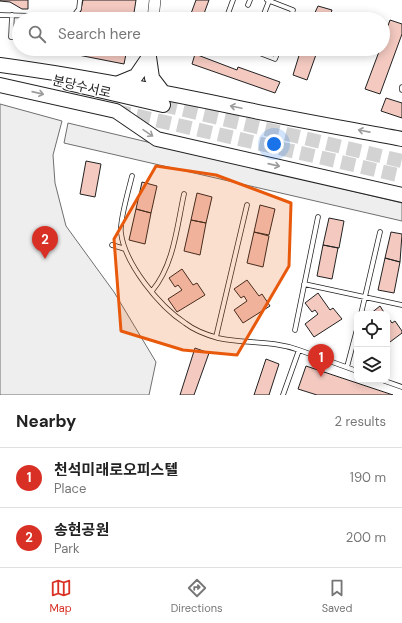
<!DOCTYPE html>
<html lang="en">
<head>
<meta charset="utf-8">
<style>
	:root { --surface:#fff; --page:#f6f6f6; --text:#222; --muted:#767676; --line:#e0e0e0; --accent:#d93025 }
	body { margin:0; font-family:"DM Sans","Noto Sans KR",sans-serif; background:var(--page); color:var(--text) }
	.controls { position:absolute; right:12px; bottom:12px; display:grid; overflow:hidden; border-radius:8px; box-shadow:0 2px 10px #0003 }
	.controls button { width:36px; height:36px; display:grid; place-items:center; padding:0; border:0; border-bottom:1px solid var(--line); background:var(--surface); color:var(--text); font:20px sans-serif }
	.you { position:absolute; left:274px; top:144px; width:14px; height:14px; margin:-10px; border:3px solid #fff; border-radius:50%; background:#1a73e8; box-shadow:0 0 0 6px #1a73e833 }
	.badge { display:grid; place-items:center; width:26px; height:26px; border-radius:50%; background:var(--accent); color:#fff; font-size:13px; font-weight:700 }
	.pin { position:absolute; translate:-50% -33px; filter:drop-shadow(0 1px 2px #0008) }
	.pin::after { content:''; position:absolute; top:21px; width:14px; height:12px; background:inherit; clip-path:polygon(0 0,100% 0,50% 100%) }
	.list { margin:0; padding:0; list-style:none }
	h2 { display:flex; justify-content:space-between; align-items:center; height:52px; margin:0; padding:0 16px; font-size:17px }
	h2 small { font-size:13px; font-weight:400; color:var(--muted) }
	.list li { display:grid; grid-template-columns:26px 1fr auto; gap:12px; align-items:center; box-sizing:border-box; height:60px; padding:0 16px; border-top:1px solid var(--line) }
	.list b { display:block; font-size:15px; white-space:nowrap }
	.list p { margin:0; font-size:13px; white-space:nowrap; color:var(--muted) }
	.list em { font-size:13px; font-style:normal; color:var(--muted) }
	.icon { flex:none; width:22px; height:22px; fill:none; stroke:currentColor; stroke-width:2; stroke-linecap:round; stroke-linejoin:round }
	.map { position:relative; flex:none; width:402px; height:395px; overflow:hidden }
	.search { position:absolute; background:var(--surface); box-shadow:0 2px 10px #0003; left:12px; right:12px; top:12px; height:44px; display:flex; align-items:center; gap:10px; box-sizing:border-box; padding:0 14px; border-radius:22px; color:var(--muted); font-size:15px }
	.sheet { height:172px; background:var(--surface) }
	nav { display:flex; justify-content:space-around; align-items:center; box-sizing:border-box; height:56px; border-top:1px solid var(--line); background:var(--surface); font-size:11px; color:var(--muted) }
	nav a { display:grid; justify-items:center; gap:2px }
	nav .on { color:var(--accent) }
	.map>svg:first-child { display:block }
	.green { fill:#eee; stroke:#6f6f6f }
	.building { fill:#f3c9c0; stroke:#222 }
	.lines { fill:none; stroke-linecap:round; stroke-linejoin:round }
	.highway-tunnel { stroke:#d3d3d3; stroke-width:14; stroke-dasharray:14 7; stroke-linecap:butt }
	.lane-casing { stroke:#222; stroke-width:5.5 }
	.secondary-casing { stroke:#222; stroke-width:12 }
	.highway-casing { stroke:#222; stroke-width:16 }
	.lane { stroke:#fff; stroke-width:4 }
	.secondary { stroke:#fff; stroke-width:11 }
	.highway { stroke:#fff; stroke-width:14 }
	.oneway { stroke:#9c9c9c }
	.marked { fill:#e8590c; fill-opacity:0.2; stroke:#e8590c; stroke-width:3; stroke-linejoin:round }
	.labels { text-anchor:middle; stroke-width:3; stroke-linejoin:round; paint-order:stroke }
	.street-label { font-size:13px; fill:#222; stroke:#fff }
</style>
</head>
<body>
<div class="map">
<svg width="402" height="395" viewBox="0 0 402 395">
	<rect width="100%" height="100%" fill="#fff"/>
	<path class="green" d="M0,104L62,121L53,155L55,183L66,226L114,292L156,362L149,395H0Z
		M68,123L402,203V221L64,143Z"/>
	<path class="building" d="M0,0H28V9H22L10,2L0,1Z
		M83,0H136L133,19H79Z
		M196,0H209L202,19H189Z
		M318,6L332,10L329,19H312Z
		M390,20L402,24V34L380,94L365,89L380,49H383V40Z
		M73,49H127L124,64L73,54Z
		M301,49H318L307,80L293,75Z
		M195,54L237,70L238,67L280,82L275,93L192,64Z
		M386,98L402,103V118L381,111Z
		M86,161L101,164L95,197L80,194Z
		M142,182L157,186L151,213L136,209Z
		M197,193L212,197L206,223L191,220Z
		M260,205L275,209L269,235L254,232Z
		M136,209L151,213L145,244L129,240Z
		M329,218L344,221L339,248L323,245Z
		M191,220L206,223L200,255L184,251Z
		M254,232L269,236L263,267L247,263Z
		M391,232L402,234L400,262L385,258Z
		M323,245L338,248L332,279L317,276Z
		M385,258L400,262L394,293L378,290Z
		M182,269L193,285L197,283L205,295L177,312L168,299L182,290L178,285L175,287L169,278Z
		M247,280L259,296L262,294L270,306L243,323L234,310L247,301L244,296L241,298L234,289Z
		M318,293L330,310L333,308L342,319L314,337L305,324L318,314L315,310L312,312L305,303Z
		M380,306L385,314H370Z
		M387,316L392,323L395,321L402,331V333L390,342H387Z
		M195,348L209,353L194,395H180Z
		M266,359L279,364L269,395H254Z
		M306,366L393,395H317L298,389Z"/>
	<g class="lines">
		<path class="highway-tunnel" d="M163,105L402,161
			M116,111L402,176"/>
		<defs>
			<path id="lane" d="M267,0L293,10L290,19
				M248,5L250,0
				M0,15L73,17L79,9L80,0
				M12,15L11,37H19
				M226,19L233,0
				M262,19L269,1
				M249,49L275,59L279,49
				M402,87V90
				M132,176C129,189 119,222 121,233C125,264 159,306 185,323C194,330 207,335 218,338C245,344 272,340 299,350
				M112,245L125,249
				M304,284L402,305
				M152,291C174,265 177,226 184,194
				M361,314L380,232
				M295,330L318,217
				M216,337L247,205
				M347,367L357,329
				M382,380L402,387
				M283,395L299,350L357,371"/>
			<path id="secondary" d="M153,19L155,0"/>
			<path id="highway" d="M149,57L152,78L162,91
				M0,65C82,76 163,92 244,109C297,120 349,129 402,139
				M68,83L163,105
				M119,83L136,76L149,57
				M0,85L116,111L157,139L402,195"/>
		</defs>
		<use href="#lane" class="lane-casing"/>
		<use href="#secondary" class="secondary-casing"/>
		<use href="#highway" class="highway-casing"/>
		<use href="#lane" class="lane"/>
		<use href="#secondary" class="secondary"/>
		<use href="#highway" class="highway"/>
	</g>
	<defs><path id="oneway-shaft" d="M-6 0H5M1.5-3L5.5 0L1.5 3" fill="none" stroke-width="1.6" stroke-linecap="round" stroke-linejoin="round"/></defs>
	<g class="oneway">
		<use href="#oneway-shaft" transform="translate(38 93) rotate(13)"/>
		<use href="#oneway-shaft" transform="translate(236 107) rotate(-168)"/>
		<use href="#oneway-shaft" transform="translate(364 131) rotate(-169)"/>
		<use href="#oneway-shaft" transform="translate(148 133) rotate(34)"/>
		<use href="#oneway-shaft" transform="translate(274 165) rotate(13)"/>
	</g>
	<path class="marked" d="M156,166L216,175L291,203L289,266L237,355L183,350L121,331L114,239Z"/>
	<g class="labels">
		<g class="street-label">
			<text transform="translate(82 86) rotate(13)" y="5">분당수서로</text>
		</g>
	</g>
</svg>
<div class="controls">
<button><svg class="icon" aria-label="locate" viewBox="0 0 24 24"><circle cx="12" cy="12" r="6"/><path d="M12 2v4M12 18v4M2 12h4M18 12h4"/></svg></button>
<button><svg class="icon" aria-label="layers" viewBox="0 0 24 24"><path d="M12 4l9 5-9 5-9-5zM3 14l9 5 9-5"/></svg></button>
</div>
<div class="you"></div>
<div class="pin badge" style="left:321px;top:377px">1</div>
<div class="pin badge" style="left:45px;top:259px">2</div>
<div class="search"><svg class="icon" aria-label="search" viewBox="0 0 24 24"><circle cx="10" cy="10" r="6"/><path d="M15 15l6 6"/></svg>Search here</div>
</div>
<section class="sheet">
<h2>Nearby<small>2 results</small></h2>
<ul class="list">
<li><span class="badge">1</span><div><b>천석미래로오피스텔</b><p>Place</p></div><em>190 m</em></li>
<li><span class="badge">2</span><div><b>송현공원</b><p>Park</p></div><em>200 m</em></li>
</ul>
</section>
<nav>
<a class="on"><svg class="icon" aria-label="map" viewBox="0 0 24 24"><path d="M3 6l6-2 6 2 6-2v14l-6 2-6-2-6 2zM9 4v14M15 6v14"/></svg>Map</a>
<a><svg class="icon" aria-label="directions" viewBox="0 0 24 24"><path d="M12 3l9 9-9 9-9-9zM9 14v-3h6M13 9l2 2-2 2"/></svg>Directions</a>
<a><svg class="icon" aria-label="saved" viewBox="0 0 24 24"><path d="M7 4h10v16l-5-4-5 4z"/></svg>Saved</a>
</nav>
</body>
</html>
